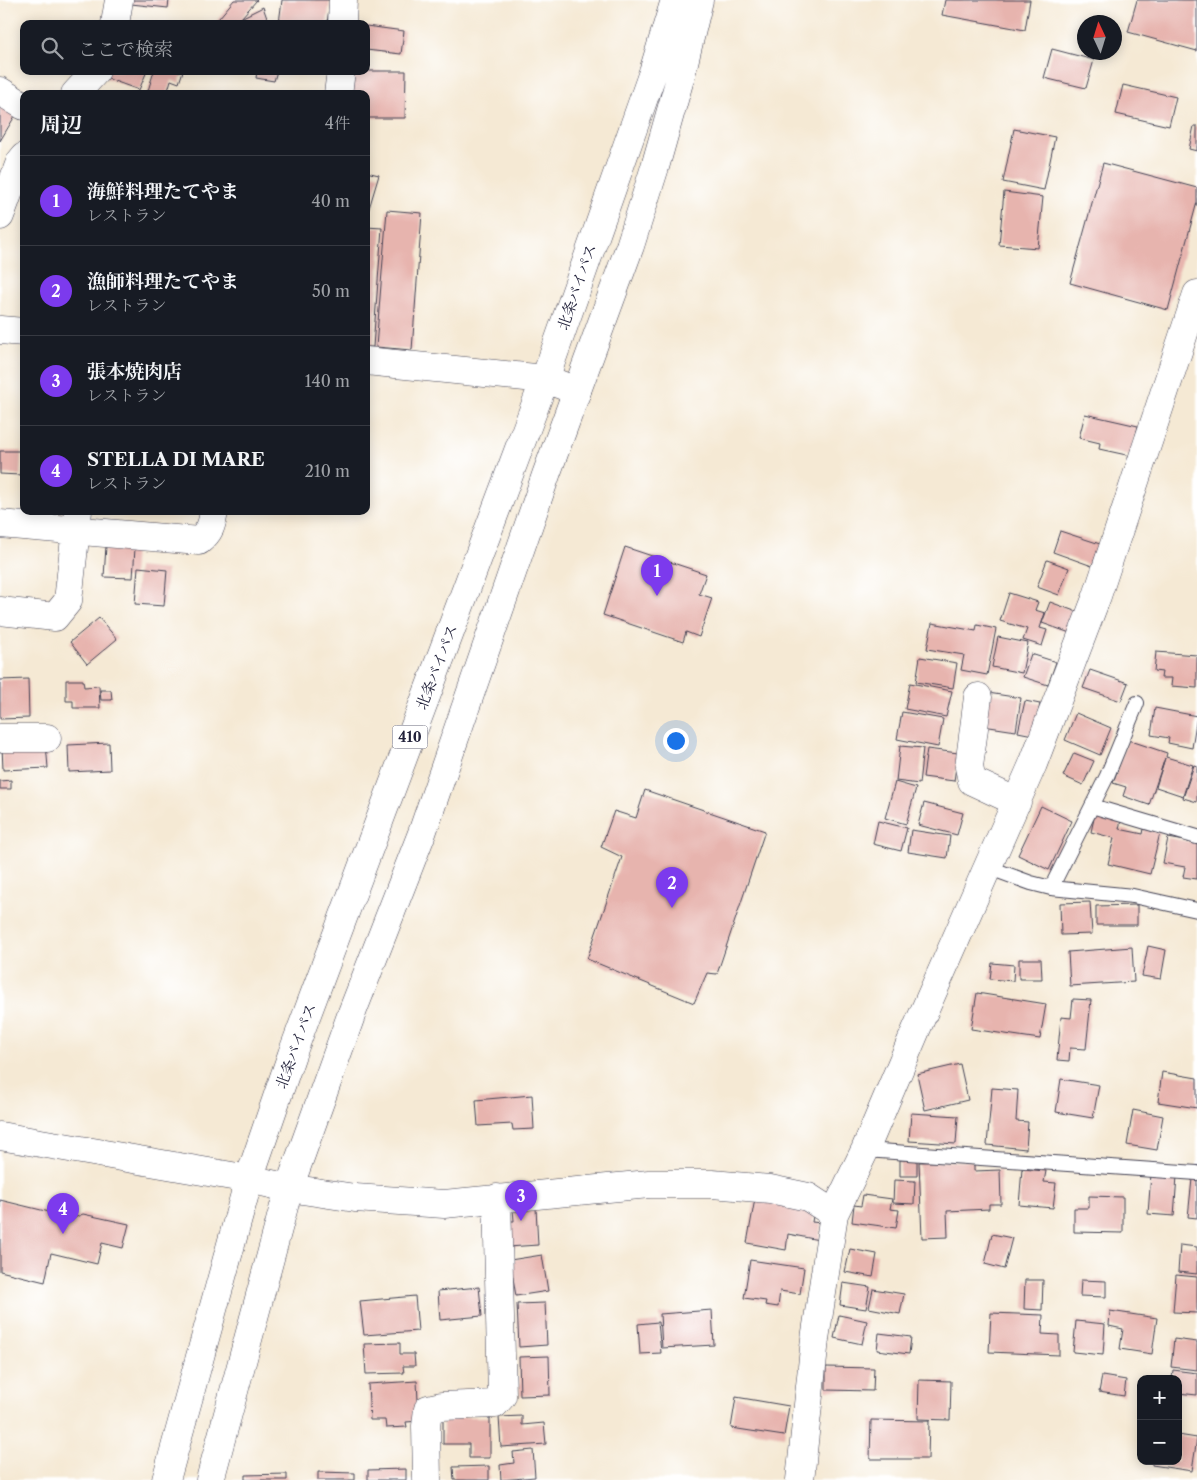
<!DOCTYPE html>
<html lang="ja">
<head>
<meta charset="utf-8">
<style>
	:root { --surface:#171b24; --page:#242831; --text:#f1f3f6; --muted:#9ea1a6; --line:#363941; --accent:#7c3aed }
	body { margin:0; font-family:"Libre Caslon Text","Noto Serif JP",serif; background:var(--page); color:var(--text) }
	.controls { position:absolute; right:15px; bottom:15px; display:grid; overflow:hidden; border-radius:10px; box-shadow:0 2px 12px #0003 }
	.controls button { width:45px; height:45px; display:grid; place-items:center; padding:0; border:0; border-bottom:1px solid var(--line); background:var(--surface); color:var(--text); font:25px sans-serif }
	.compass { position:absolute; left:1077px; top:15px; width:45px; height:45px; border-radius:50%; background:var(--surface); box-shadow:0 2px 12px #0003; rotate:356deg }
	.you { position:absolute; left:675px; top:740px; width:18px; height:18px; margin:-12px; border:4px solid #fff; border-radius:50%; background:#1a73e8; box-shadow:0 0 0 8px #1a73e833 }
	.badge { display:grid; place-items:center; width:32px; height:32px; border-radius:50%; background:var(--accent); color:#fff; font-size:16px; font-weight:700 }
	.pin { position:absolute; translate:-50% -41px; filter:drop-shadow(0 1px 2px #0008) }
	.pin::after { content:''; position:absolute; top:26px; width:18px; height:15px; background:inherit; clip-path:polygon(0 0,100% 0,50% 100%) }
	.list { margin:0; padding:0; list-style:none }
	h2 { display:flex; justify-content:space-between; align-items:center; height:65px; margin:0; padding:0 20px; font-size:21px }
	h2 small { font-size:16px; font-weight:400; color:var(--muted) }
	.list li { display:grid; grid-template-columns:32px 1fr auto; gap:15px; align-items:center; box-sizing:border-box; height:90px; padding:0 20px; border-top:1px solid var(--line) }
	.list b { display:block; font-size:19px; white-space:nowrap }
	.list p { margin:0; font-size:16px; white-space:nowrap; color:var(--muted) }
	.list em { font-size:16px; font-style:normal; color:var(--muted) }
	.icon { flex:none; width:28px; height:28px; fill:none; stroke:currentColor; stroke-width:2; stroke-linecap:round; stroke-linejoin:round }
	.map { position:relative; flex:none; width:1197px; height:1480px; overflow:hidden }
	.search { position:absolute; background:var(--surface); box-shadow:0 2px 12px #0003; left:20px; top:20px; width:350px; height:55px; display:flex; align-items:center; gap:12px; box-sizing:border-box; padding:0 18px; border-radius:10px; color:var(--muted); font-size:19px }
	.panel { position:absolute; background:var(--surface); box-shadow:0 2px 12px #0003; left:20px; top:90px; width:350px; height:425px; border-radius:10px }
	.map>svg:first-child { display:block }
	.building { fill:#e7b4ae }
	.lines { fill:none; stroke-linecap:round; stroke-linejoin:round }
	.service-casing { stroke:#424052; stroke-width:16 }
	.minor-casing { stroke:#424052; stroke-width:29 }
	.tertiary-casing { stroke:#424052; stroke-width:29 }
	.trunk-casing { stroke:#424052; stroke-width:29 }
	.service { stroke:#fff; stroke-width:14 }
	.minor { stroke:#fff; stroke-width:28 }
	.tertiary { stroke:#fff; stroke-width:28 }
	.trunk { stroke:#fff; stroke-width:28 }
	.labels { text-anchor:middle; stroke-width:5; stroke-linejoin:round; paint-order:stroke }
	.shield { fill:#fff; stroke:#646476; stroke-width:1 }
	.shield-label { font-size:14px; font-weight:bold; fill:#22223b }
	.street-label { font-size:15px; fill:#22223b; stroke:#fff }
</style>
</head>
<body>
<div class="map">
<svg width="1197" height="1480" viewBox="0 0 1197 1480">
	<rect width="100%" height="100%" fill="#fff"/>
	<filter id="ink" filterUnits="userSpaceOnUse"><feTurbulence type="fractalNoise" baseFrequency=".02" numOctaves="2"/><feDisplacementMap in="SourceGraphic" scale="10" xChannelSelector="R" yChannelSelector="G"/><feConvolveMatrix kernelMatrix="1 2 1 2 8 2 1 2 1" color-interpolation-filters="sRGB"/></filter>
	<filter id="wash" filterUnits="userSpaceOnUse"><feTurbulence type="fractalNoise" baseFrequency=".0096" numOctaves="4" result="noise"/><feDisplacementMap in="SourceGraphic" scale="20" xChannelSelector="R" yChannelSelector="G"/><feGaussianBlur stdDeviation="1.12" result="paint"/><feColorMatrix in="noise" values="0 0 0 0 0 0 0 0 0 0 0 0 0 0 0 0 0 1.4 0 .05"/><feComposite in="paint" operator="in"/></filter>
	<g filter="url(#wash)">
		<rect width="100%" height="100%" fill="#f5e9d4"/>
		<g id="blocks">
			<path class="building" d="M131,0H169L168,8L131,4Z
				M234,0H257L241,18L263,7L269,24H214Z
				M282,0H330L327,24L279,23Z
				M945,0H1030L1025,30L942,15Z
				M1137,0H1197V51L1128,32Z
				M366,26L404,31L401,54L366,50Z
				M1052,49L1094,60L1086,88L1044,78Z
				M108,71H147L139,90L106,78Z
				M154,71H183L179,83L171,80L167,94H147Z
				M257,71H277L274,81L256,78Z
				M348,71H406L405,118H366V94H348Z
				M1123,85L1176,97L1169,126L1116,114Z
				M0,101L18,111L0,141Z
				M1194,126H1197V151L1189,149Z
				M1014,129L1055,137L1044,190L1003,182Z
				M1103,163L1197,188V202L1168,310L1070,283Z
				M366,172L379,175L367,215H366Z
				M1004,192L1043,197L1038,248L999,245Z
				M387,210L422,213L412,350L376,347Z
				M366,227L382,228L373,347H366Z
				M1085,414L1138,426L1131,456L1099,449L1100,443L1079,438Z
				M0,451H21L20,475L0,474Z
				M1060,531L1100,544L1092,566L1053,552Z
				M106,546L135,548L133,578L104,577Z
				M625,547L706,574L699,594L712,598L699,637L686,632L683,642L603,615Z
				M1047,560L1069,568L1059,595L1037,587Z
				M138,567L167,570L164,606L135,604Z
				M1009,593L1038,602L1035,610L1045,613L1040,628L1047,630L1042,646L1023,640L1027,629L1000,621Z
				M1050,602L1080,613L1073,634L1042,623Z
				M99,618L117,639L87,664L70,642Z
				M932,623L976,631L977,625L996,629L987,675L961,670L964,655L927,649Z
				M998,637L1028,643L1022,673L992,667Z
				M1156,652L1197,655V688L1171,686L1172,678H1161L1162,672L1154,671Z
				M1031,654L1056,662L1048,685L1023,677Z
				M920,657L957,663L953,688L916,682Z
				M1090,670L1128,683L1121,701L1083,688Z
				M28,679L29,718L0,719V680Z
				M66,680H83L84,687L99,686L100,708H73V701H66Z
				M910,683L952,691L946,717L905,709Z
				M100,690H111L112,700H101Z
				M988,693L1021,698L1016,731L983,726Z
				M1025,701L1040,704L1033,735L1018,732Z
				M1155,708L1197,716L1192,748L1168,743L1169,738L1151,735Z
				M902,712L943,719L938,747L897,739Z
				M1076,713L1111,728L1100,755L1065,740Z
				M1128,740L1167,753L1166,757L1193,765L1183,796L1156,787L1165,758L1149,805L1123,796L1126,787L1113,783Z
				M109,743L110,770L69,772L68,745Z
				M46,744L48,768L3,770L2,746Z
				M900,746L923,748L919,784L896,781Z
				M927,749L958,753L954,781L923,777Z
				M1074,753L1094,761L1083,785L1063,776Z
				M1194,765L1197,766V802L1183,798Z
				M11,780V789H0V781Z
				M895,782L916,788L906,824L885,818Z
				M645,790L765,831L717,974L707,973L694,1003L587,959L622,857L601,847L614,811L636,818Z
				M924,803L963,813L957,835L918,825Z
				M1041,806L1072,821L1049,870L1018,855Z
				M1095,814L1121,820L1119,829L1143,834L1144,829L1160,833L1150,874L1108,864L1114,838L1091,832Z
				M878,821L907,828L901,851L873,844Z
				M911,830L950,836L947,858L908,852Z
				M1168,838L1197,843V879L1183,877L1185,867L1163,863Z
				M1090,902L1092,934L1061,935L1060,903Z
				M1137,905V925H1096V906Z
				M1148,946L1166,950L1161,979L1142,976Z
				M1132,947L1134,982L1070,986L1068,952Z
				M1019,959H1041L1042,979H1019Z
				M992,963L1014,965L1013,981L990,979Z
				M977,993L1046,1004L1040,1039L971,1029Z
				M1073,999L1091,1000L1086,1049L1070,1048L1069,1061L1057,1060L1061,1017L1071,1018Z
				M960,1064L968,1100L925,1110L917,1074Z
				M1162,1072L1197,1078V1108L1158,1102Z
				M1061,1079L1099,1085L1093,1118L1056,1112Z
				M992,1088L1018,1090L1016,1121L1028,1122L1026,1149L987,1145Z
				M532,1095L534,1129L513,1130L512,1124L478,1126L476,1100Z
				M1133,1110L1163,1116L1157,1150L1127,1145Z
				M911,1113L958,1116L956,1144L909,1141Z
				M900,1160H917V1176H900Z
				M974,1161V1171L1000,1170L1001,1204H989V1209L947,1211L948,1237L922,1238L919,1162Z
				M1022,1169L1046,1171L1044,1182L1056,1183L1053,1208L1019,1205Z
				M1151,1174L1177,1176L1174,1216L1148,1214Z
				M1192,1179L1197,1180V1218L1188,1217Z
				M894,1180L915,1181L914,1204L893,1203Z
				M756,1193L815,1204L812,1222L821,1223L819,1240L788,1234L786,1250L747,1243Z
				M863,1195L892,1199L890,1209L899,1210L896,1228L852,1222L854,1205L861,1206Z
				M1089,1196L1123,1197V1233L1074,1232V1208H1089Z
				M0,1200L74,1218L83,1214L129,1224L123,1248L102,1243L97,1264L51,1253L45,1282L0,1271Z
				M536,1208L538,1245L508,1247L506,1221H514L513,1209Z
				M992,1234L1012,1238L1004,1269L985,1264Z
				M1180,1245L1197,1247V1274L1178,1272Z
				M850,1249L877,1254L873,1277L845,1272Z
				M542,1255L548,1291L516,1296L510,1260Z
				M750,1260L804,1268L800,1294L780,1291L778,1307L765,1305L766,1301L744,1298Z
				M1176,1275L1197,1277V1313L1173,1312Z
				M1025,1280H1043L1042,1310L1024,1309Z
				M1081,1280L1106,1281V1297L1080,1296Z
				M843,1283L870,1287L866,1309L840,1305Z
				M479,1287L482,1316L440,1320L438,1291Z
				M873,1289L904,1294L900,1314L869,1308Z
				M415,1296L418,1331L364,1335L360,1301Z
				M545,1303L547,1345L519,1347L517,1304Z
				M712,1310L714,1345L662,1348L660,1314Z
				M1110,1311L1157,1318L1152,1354L1120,1349L1123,1329L1109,1326Z
				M991,1313L1043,1315L1042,1334L1059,1335V1355L989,1352Z
				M839,1315L867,1321L862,1344L834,1338Z
				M1076,1321L1105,1324L1103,1355L1073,1352Z
				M658,1322L661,1353L640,1354L638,1324Z
				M879,1333L911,1337L909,1354L877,1350Z
				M1174,1339L1197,1342V1370L1171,1367Z
				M400,1343V1354H414L415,1366H403L404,1373L366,1374L364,1344Z
				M549,1356L550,1395L520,1396L519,1357Z
				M826,1367L874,1368L873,1391L826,1390Z
				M1173,1370L1197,1373V1395L1178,1393V1379H1172Z
				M1102,1376L1126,1380L1124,1396L1099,1392Z
				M919,1380L951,1381L950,1420L918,1419Z
				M417,1381L419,1421L406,1422L407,1427L386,1428L385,1420H370L368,1384Z
				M736,1397L789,1406L784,1436L731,1428Z
				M522,1416V1425L544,1423L546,1444L501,1447L499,1417Z
				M443,1417H490V1458H469V1444H443Z
				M871,1420L929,1421L928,1459H870Z
				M1178,1435L1197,1438L1192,1471L1152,1465V1461H1178Z
				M533,1450L535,1477L501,1480L500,1465L514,1463L513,1452Z
				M489,1466V1480H454L453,1467Z
				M406,1469V1480H368V1470Z
				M318,1472L355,1473V1480H318Z
				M287,1474V1480H245V1475Z"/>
		</g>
	</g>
	<g filter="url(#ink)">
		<use href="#blocks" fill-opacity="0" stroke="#424052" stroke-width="1"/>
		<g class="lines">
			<defs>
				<path id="service" d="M1092,806L1197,837
					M987,867L1031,883L1051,888L1133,896L1197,910
					M1051,888L1107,776L1137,703
					M865,1150L1197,1173"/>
				<path id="minor" d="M115,24L119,0
					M342,24L343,0
					M0,91L24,106
					M75,94L96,71
					M338,94L341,71
					M0,216L20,162L24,157
					M0,330L24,332
					M366,361L545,379L577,391
					M0,524L199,541C210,532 212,525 214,511
					M0,611L55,617L68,601L78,511
					M978,697L969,767L972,781L1017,802
					M0,738H47
					M289,1188L355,1198L444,1204L649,1184H712L770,1189L808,1197L834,1214
					M427,1480L426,1426L428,1409L442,1406L495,1404L502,1396L497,1198
					M800,1480L815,1339L834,1214L865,1150L916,1030L1033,764L1097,596L1197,294"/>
				<path id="tertiary" d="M0,1136L249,1179L289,1188"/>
				<path id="trunk" d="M166,1480L249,1179L292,1054L545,379L653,72L675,0
					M210,1480L289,1188L353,1010L422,833L546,475L630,246L655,167L681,75L699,0"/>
			</defs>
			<use href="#service" class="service-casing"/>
			<use href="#minor" class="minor-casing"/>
			<use href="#tertiary" class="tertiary-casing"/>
			<use href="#trunk" class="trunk-casing"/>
			<use href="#service" class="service"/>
			<use href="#minor" class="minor"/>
			<use href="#tertiary" class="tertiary"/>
			<use href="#trunk" class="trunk"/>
		</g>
	</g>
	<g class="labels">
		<rect class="shield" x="392.5" y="725.5" width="35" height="23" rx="4"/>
		<g class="shield-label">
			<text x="410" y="742">410</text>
		</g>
		<g class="street-label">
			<text transform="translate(577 287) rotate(-71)" y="5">北条バイパス</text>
			<text transform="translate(437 667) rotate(-69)" y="5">北条バイパス</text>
			<text transform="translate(296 1046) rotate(-70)" y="5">北条バイパス</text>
		</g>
	</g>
</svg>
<div class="controls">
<button>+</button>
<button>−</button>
</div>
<svg class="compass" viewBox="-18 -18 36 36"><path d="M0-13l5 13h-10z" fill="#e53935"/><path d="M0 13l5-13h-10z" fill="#9ea1a6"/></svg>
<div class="you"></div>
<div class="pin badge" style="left:657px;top:596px">1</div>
<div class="pin badge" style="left:672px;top:908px">2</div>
<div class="pin badge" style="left:521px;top:1221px">3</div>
<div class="pin badge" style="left:63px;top:1234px">4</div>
<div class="search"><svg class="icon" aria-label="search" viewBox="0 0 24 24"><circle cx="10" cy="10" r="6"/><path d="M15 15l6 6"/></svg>ここで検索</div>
<section class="panel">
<h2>周辺<small>4件</small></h2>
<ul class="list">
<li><span class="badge">1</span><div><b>海鮮料理たてやま</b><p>レストラン</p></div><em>40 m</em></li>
<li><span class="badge">2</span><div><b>漁師料理たてやま</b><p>レストラン</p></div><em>50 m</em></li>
<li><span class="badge">3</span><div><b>張本焼肉店</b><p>レストラン</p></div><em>140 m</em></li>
<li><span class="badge">4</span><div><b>STELLA DI MARE</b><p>レストラン</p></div><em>210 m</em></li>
</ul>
</section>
</div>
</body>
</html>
